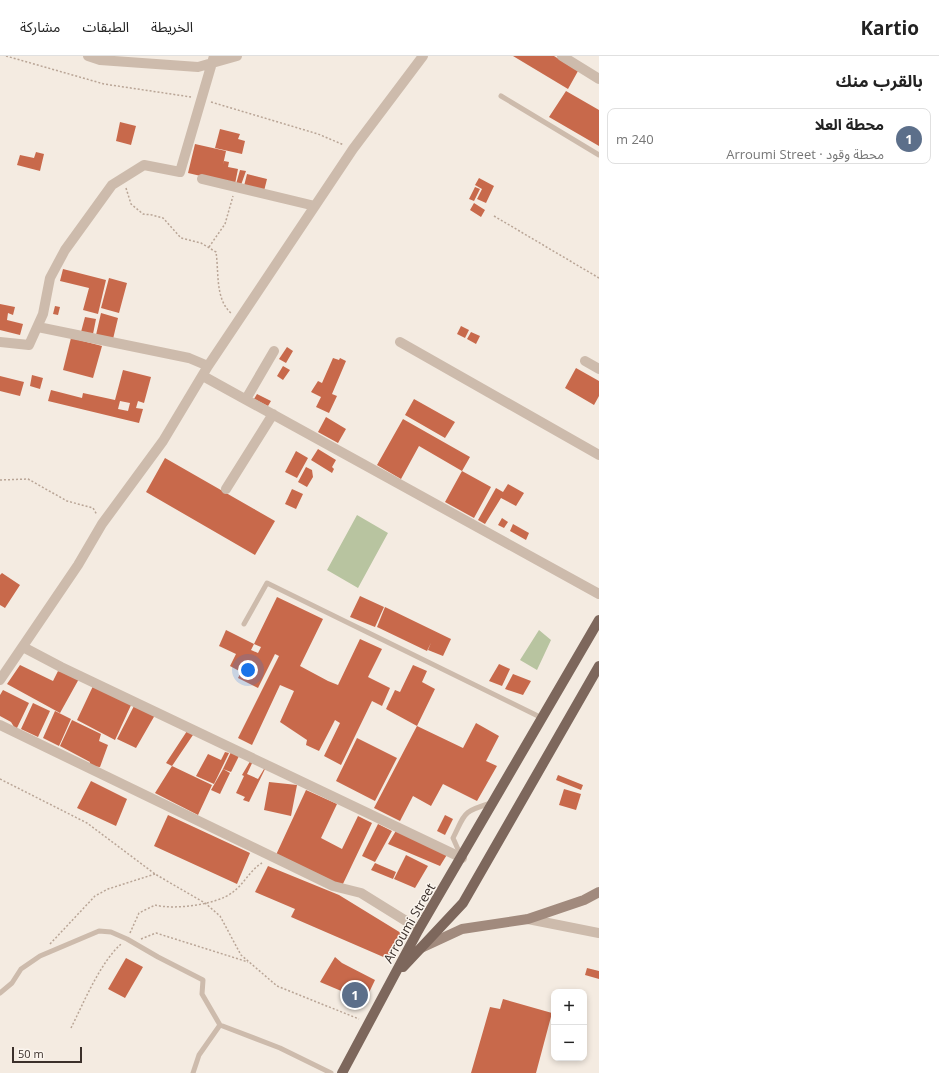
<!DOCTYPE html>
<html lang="ar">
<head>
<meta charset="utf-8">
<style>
	:root { --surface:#fff; --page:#f2f2f2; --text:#222; --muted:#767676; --line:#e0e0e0; --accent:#ea580c }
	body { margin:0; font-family:"Open Sans","Noto Sans Arabic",sans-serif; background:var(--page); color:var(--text); direction:rtl }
	.controls { position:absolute; right:12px; bottom:12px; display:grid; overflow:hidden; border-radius:8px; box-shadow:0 2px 6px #0003 }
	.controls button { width:36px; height:36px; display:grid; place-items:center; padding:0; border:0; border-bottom:1px solid var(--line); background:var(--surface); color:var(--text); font:20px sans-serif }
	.scale { position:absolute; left:12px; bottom:10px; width:70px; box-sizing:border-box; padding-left:4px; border:2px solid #3b302b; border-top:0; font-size:11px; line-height:14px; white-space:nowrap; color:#3b302b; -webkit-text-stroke:3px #fbf5ee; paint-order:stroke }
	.you { position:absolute; left:248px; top:614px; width:14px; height:14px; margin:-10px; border:3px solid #fff; border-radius:50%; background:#1a73e8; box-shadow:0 0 0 6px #1a73e833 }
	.badge { display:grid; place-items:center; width:26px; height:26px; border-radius:50%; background:var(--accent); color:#fff; font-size:13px; font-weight:700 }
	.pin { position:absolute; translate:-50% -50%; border:2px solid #fff; box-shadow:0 1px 4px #0006 }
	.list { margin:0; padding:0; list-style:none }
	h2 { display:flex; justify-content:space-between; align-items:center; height:52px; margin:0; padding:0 16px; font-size:17px }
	h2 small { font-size:13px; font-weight:400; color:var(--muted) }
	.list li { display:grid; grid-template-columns:26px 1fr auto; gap:12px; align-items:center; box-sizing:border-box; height:56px; margin:0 8px 8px; padding:0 8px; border:1px solid var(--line); border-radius:8px }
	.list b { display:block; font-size:15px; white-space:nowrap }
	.list p { margin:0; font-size:13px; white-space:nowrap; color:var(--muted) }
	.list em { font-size:13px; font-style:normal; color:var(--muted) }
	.map { position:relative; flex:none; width:599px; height:1017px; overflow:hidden; direction:ltr }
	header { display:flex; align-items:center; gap:24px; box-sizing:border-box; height:56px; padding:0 20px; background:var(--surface); border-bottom:1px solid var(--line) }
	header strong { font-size:19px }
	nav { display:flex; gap:22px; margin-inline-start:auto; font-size:14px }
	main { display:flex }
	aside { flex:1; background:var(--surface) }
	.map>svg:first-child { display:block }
	.green { fill:#b8c4a0 }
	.building { fill:#c8694b; fill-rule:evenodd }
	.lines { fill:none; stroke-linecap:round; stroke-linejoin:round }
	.path { stroke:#b9a596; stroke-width:1.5; stroke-dasharray:2 2; stroke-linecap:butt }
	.service { stroke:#cdbbac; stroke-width:5 }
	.minor { stroke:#cdbbac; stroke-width:10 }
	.secondary { stroke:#a18a7d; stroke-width:10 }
	.primary { stroke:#7d675c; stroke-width:10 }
	.labels { text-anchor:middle; stroke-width:3; stroke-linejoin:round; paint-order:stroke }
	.street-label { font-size:13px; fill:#3b302b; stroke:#fbf5ee }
</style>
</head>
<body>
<header>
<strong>Kartio</strong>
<nav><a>الخريطة</a><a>الطبقات</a><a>مشاركة</a></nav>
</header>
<main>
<aside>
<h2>بالقرب منك<small></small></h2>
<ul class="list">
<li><span class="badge" style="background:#5c6f8a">1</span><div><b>محطة العلا</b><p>محطة وقود · Arroumi Street</p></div><em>240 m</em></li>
</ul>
</aside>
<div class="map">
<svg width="599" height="1017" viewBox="0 0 599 1017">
	<rect width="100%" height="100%" fill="#f4ebe1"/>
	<path class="green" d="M357,459L388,477L358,532L327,514Z
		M539,574L551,584L537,614L520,604Z"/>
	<path class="building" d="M513,0H554L578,15L568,33Z
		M566,35L599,54V90L549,61Z
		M120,66L136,70L131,89L116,85Z
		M220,73L240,78L238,83L245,85L242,98L215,92Z
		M195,88L226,95L223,109L224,105L229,106L228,111L238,113L235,128L188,117Z
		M36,96L44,98L40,115L17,109L20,99L34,102Z
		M240,114L246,115L241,129L236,128Z
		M247,118L267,123L264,135L244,130Z
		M479,122L494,130L486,147L477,143L482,133L475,129Z
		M475,131L480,133L474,145L469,143Z
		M474,147L485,154L481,161L470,154Z
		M63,213L106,224L98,258L83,254L89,232L60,225Z
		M109,222L127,227L119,257L101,252Z
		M0,248L15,251L13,259L8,257L7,264L23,268L20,279L0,274Z
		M55,250L60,251L58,259L53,258Z
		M101,257L118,262L113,283L96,279Z
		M85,261L96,263L93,278L81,276Z
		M461,270L469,274L465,282L457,278Z
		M471,276L480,280L476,288L467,283Z
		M71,282L102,290L93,322L63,314Z
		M287,291L293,295L286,307L279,303Z
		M333,302L339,304L340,302L346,305L332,338L337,340L329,357L316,351L321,341L311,336L318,325L322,327Z
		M283,310L290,314L283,324L277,320Z
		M576,312L599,325V340L594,349L565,332Z
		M123,314L151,321L144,347L138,345L136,352L143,353L139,367L48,345L51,334L82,342L83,337L115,344ZM120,345L130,347L128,355L118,353Z
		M32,319L43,322L40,333L30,330Z
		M0,320L24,326L20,340L0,335Z
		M257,338L271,345L268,350L254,343Z
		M414,343L455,366L445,382L405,359Z
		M326,361L346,373L338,387L318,376Z
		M403,363L470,401L462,415L419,390L401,423L377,409Z
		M318,393L336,404L332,411L334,413L332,417L311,404Z
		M296,395L308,402L297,422L285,416Z
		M165,402L275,465L255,499L146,436Z
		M306,411L312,414L313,421L307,431L298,426Z
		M462,415L491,431L474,462L445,446Z
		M508,428L524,437L516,450L501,442L485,468L478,464L496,432L503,436Z
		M292,433L303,438L296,453L285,448Z
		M502,462L508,466L504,472L498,469Z
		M513,468L529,477L526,484L510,475Z
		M2,517L20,529L5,552L0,549V519Z
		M360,540L384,551L375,571L350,561Z
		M277,541L323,563L300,610L328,625L338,629L360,583L382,593L368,621L390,632L382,650L372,645L341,709L324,700L340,667L335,664L319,695L306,689L307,684L280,666L294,635L280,629L252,689L238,682L279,600L275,598L258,632L238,622L241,616L230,610L236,598L219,590L226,574L254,588L251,594L258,597L261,591L254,588Z
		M385,551L451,583L443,600L428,594L431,587L427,595L377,571Z
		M499,608L510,613L502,630L489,625Z
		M20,609L53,625L58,615L80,621L60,657L7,628Z
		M413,609L427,615L422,626L435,633L417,670L386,653L395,634L400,636Z
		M513,618L531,625L523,639L505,633Z
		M94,628L132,647L115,684L77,664Z
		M3,634L29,647L16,674L11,666L0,660V639Z
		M33,647L50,655L38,681L21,673Z
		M134,650L155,659L136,692L117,683Z
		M55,655L71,663L59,690L43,682Z
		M72,664L101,678L99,685L108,689L100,711L89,710L90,706L60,690Z
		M476,667L499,680L486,705L497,710L477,745L443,728L431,750L413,740L400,765L374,752L417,670L463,692Z
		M189,672L195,676L172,710L212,729L198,759L155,737L172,710L166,707Z
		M357,682L397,702L375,745L336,725Z
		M225,696L229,697L214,728L196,720L208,698L221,704Z
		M231,696L239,700L231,716L223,713Z
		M252,702L254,703L247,718L258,723L264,713H265L249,746L243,744L245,741L236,737L244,720L242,719Z
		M223,713L230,717L220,738L211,734Z
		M558,719L583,729L581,734L556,724Z
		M91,725L127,743L116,770L77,752Z
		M269,726L297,729L291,760L264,754Z
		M564,733L581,738L576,754L559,749Z
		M306,734L337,748L321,782L342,793L358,760L372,767L341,832L275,801Z
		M168,759L250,797L237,828L154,790Z
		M445,759L453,763L445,779L437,775Z
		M378,768L392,775L375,806L362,800Z
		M397,773L448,797L440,810L388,788Z
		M406,799L428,810L415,832L394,823Z
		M375,807L396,816L393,823L371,814Z
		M268,810L339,839L401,877L388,903L291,861L295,853L255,836Z
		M335,901L342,907L375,924L365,945L320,926Z
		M126,902L143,911L125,942L108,933Z
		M587,912L599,915V923L585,919Z
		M503,943L552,957L536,1017H471L490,951L500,953Z"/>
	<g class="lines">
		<path class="path" d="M6,0L104,28L191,41
			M211,46L318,78L344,89
			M126,132L131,148L143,158L152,159L163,162L181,182L201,187L216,196C219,216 215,243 231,257
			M494,160L599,222
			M209,191L225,168L233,140
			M0,424L28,423L67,445L93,452L97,459
			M0,723L87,767L155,818L205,847L220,860L241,899L277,930L359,963
			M130,877L139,857L155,849C174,854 217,849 233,836C244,828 250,814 262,807
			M141,883L156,877L248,906
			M50,888L95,840L108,833L155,818
			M71,972C84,946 100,907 121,888"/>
		<path class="service" d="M501,40L599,99
			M244,568L267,527L542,662
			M461,800L453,782C466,756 462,756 491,747
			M0,937L12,927L21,913L40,900L99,875L111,876L127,883L158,901L203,924L202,938L220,969L280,992L331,1017
			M193,1017L199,999L220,969"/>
		<path class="minor" d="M88,0L100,4L198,11L237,0
			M562,0L599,23
			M202,123L315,150
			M38,271L189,302L208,310
			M0,286L29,289L43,258L50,222L65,194L112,129L144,109L180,116L214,0
			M400,286L599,399
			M585,305L599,313
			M203,320L599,538
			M246,343L274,295
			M226,433L273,358
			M23,591L61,611L462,802
			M0,624L78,509L102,468L163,385L208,310L353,93L423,0
			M0,669L333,830L361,837L419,873
			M528,863L599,877"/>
		<path class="secondary" d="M421,892L462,873L528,863L584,844L599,836"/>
		<path class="primary" d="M403,911L463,847L599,610
			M342,1017L419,873L599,564"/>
	</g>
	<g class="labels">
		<g class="street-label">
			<text transform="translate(409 867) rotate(-60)" y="5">Arroumi Street</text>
		</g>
	</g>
</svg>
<div class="controls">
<button>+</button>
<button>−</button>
</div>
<div class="scale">50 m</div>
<div class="you"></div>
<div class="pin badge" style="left:355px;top:939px;background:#5c6f8a">1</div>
</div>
</main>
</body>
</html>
